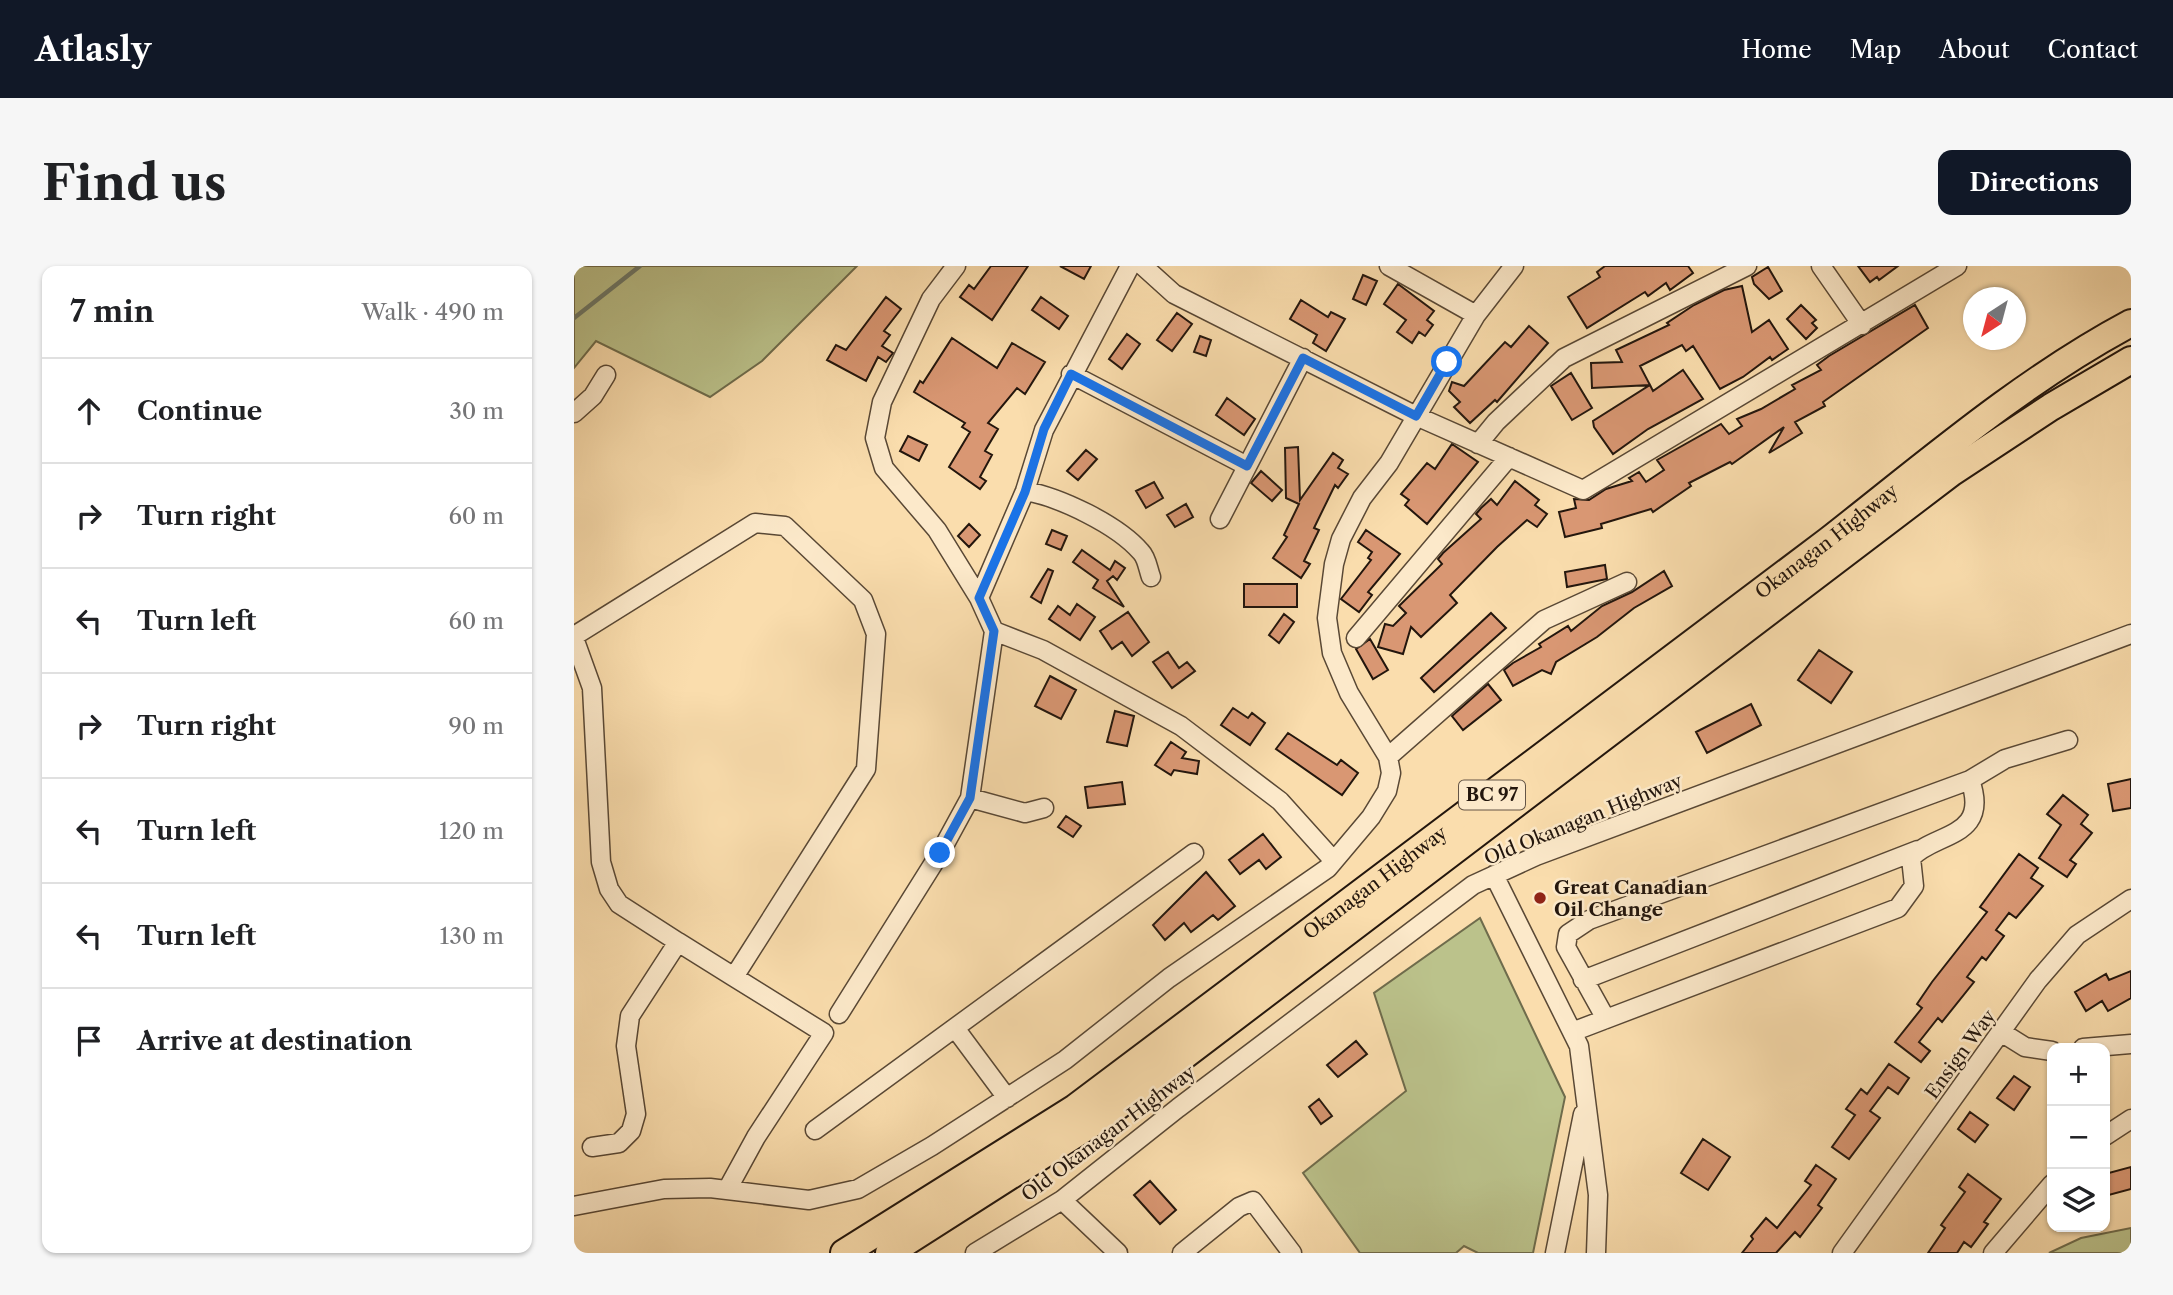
<!DOCTYPE html>
<html lang="en">
<head>
<meta charset="utf-8">
<style>
	:root { --surface:#fff; --page:#f6f6f6; --text:#202124; --muted:#757577; --line:#e0e0e0; --accent:#111827 }
	body { margin:0; font-family:"Libre Caslon Text",serif; background:var(--page); color:var(--text) }
	.controls { position:absolute; right:21px; bottom:21px; display:grid; overflow:hidden; border-radius:14px; box-shadow:0 2px 5px #0004 }
	.controls button { width:63px; height:63px; display:grid; place-items:center; padding:0; border:0; border-bottom:2px solid var(--line); background:var(--surface); color:var(--text); font:35px sans-serif }
	.compass { position:absolute; left:1389px; top:21px; width:63px; height:63px; border-radius:50%; background:var(--surface); box-shadow:0 2px 5px #0004; rotate:216deg }
	.stop { position:absolute; width:21px; height:21px; margin:-16px; border:5px solid #1a73e8; border-radius:50%; background:#fff }
	.stop.end { background:#1a73e8; border-color:#fff; box-shadow:0 2px 7px #0008 }
	.list { margin:0; padding:0; list-style:none }
	h2 { display:flex; justify-content:space-between; align-items:center; height:91px; margin:0; padding:0 28px; font-size:30px }
	h2 small { font-size:23px; font-weight:400; color:var(--muted) }
	.list li { display:grid; grid-template-columns:46px 1fr auto; gap:21px; align-items:center; box-sizing:border-box; height:105px; padding:0 28px; border-top:2px solid var(--line) }
	.list b { display:block; font-size:26px; white-space:nowrap }
	.list em { font-size:23px; font-style:normal; color:var(--muted) }
	.icon { flex:none; width:38px; height:38px; fill:none; stroke:currentColor; stroke-width:2; stroke-linecap:round; stroke-linejoin:round }
	.map { position:relative; flex:none; width:1557px; height:987px; overflow:hidden; border-radius:14px }
	header { display:flex; align-items:center; gap:42px; box-sizing:border-box; height:98px; padding:0 35px; background:var(--accent); color:#fff }
	header strong { font-size:33px }
	nav { display:flex; gap:38px; margin-inline-start:auto; font-size:24px }
	.intro { display:flex; align-items:center; justify-content:space-between; box-sizing:border-box; height:168px; padding:0 42px }
	h1 { margin:0; font-size:49px }
	.button { padding:18px 32px; border-radius:14px; background:var(--accent); color:#fff; font-size:24px; font-weight:700 }
	main { display:flex; gap:42px; padding:0 42px }
	aside { flex:1; background:var(--surface); border-radius:14px; box-shadow:0 2px 5px #0004 }
	.map>svg:first-child { display:block }
	.green { fill:#bbc28b; stroke:#6f6c4c; stroke-width:2 }
	.lines { fill:none; stroke-linecap:round; stroke-linejoin:round }
	.stream { stroke:#6d7a6b; stroke-width:4.5 }
	.building { fill:#d99773; stroke:#23160d; stroke-width:2 }
	.minor-casing { stroke:#594835; stroke-width:21 }
	.highway-casing { stroke:#23160d; stroke-width:30 }
	.minor { stroke:#fce9ca; stroke-width:18 }
	.highway { stroke:#faddad; stroke-width:26 }
	.route { stroke:#1a73e8; stroke-width:9 }
	.poi-dot { fill:#8f2418; stroke:#fce9ca; stroke-width:2.5 }
	.labels { text-anchor:middle; stroke-width:5; stroke-linejoin:round; paint-order:stroke }
	.shield { fill:#fce9ca; stroke:#645546; stroke-width:2 }
	.shield-label { font-size:18px; font-weight:bold; fill:#23160d }
	.street-label { font-size:19px; fill:#23160d; stroke:#fce9ca }
	.poi-label { font-size:19px; font-weight:bold; fill:#23160d; stroke:#fce9ca; text-anchor:start }
</style>
</head>
<body>
<header>
<strong>Atlasly</strong>
<nav><a>Home</a><a>Map</a><a>About</a><a>Contact</a></nav>
</header>
<div class="intro"><h1>Find us</h1><a class="button">Directions</a></div>
<main>
<aside>
<h2>7 min<small>Walk · 490 m</small></h2>
<ul class="list">
<li><svg class="icon" aria-label="ahead" viewBox="0 0 24 24"><path d="M12 20V5M6 11l6-6 6 6"/></svg><div><b>Continue</b></div><em>30 m</em></li>
<li><svg class="icon" aria-label="right" viewBox="0 0 24 24"><path d="M7 20v-9h11M14 6l5 5-5 5"/></svg><div><b>Turn right</b></div><em>60 m</em></li>
<li><svg class="icon" aria-label="left" viewBox="0 0 24 24"><path d="M17 20v-9H6M10 6l-5 5 5 5"/></svg><div><b>Turn left</b></div><em>60 m</em></li>
<li><svg class="icon" aria-label="right" viewBox="0 0 24 24"><path d="M7 20v-9h11M14 6l5 5-5 5"/></svg><div><b>Turn right</b></div><em>90 m</em></li>
<li><svg class="icon" aria-label="left" viewBox="0 0 24 24"><path d="M17 20v-9H6M10 6l-5 5 5 5"/></svg><div><b>Turn left</b></div><em>120 m</em></li>
<li><svg class="icon" aria-label="left" viewBox="0 0 24 24"><path d="M17 20v-9H6M10 6l-5 5 5 5"/></svg><div><b>Turn left</b></div><em>130 m</em></li>
<li><svg class="icon" aria-label="arrive" viewBox="0 0 24 24"><path d="M6 21V4h12l-3 4 3 4H6"/></svg><div><b>Arrive at destination</b></div></li>
</ul>
</aside>
<div class="map">
<svg width="1557" height="987" viewBox="0 0 1557 987">
	<rect width="100%" height="100%" fill="#faddad"/>
	<filter id="stains"><feTurbulence type="fractalNoise" baseFrequency=".00286" numOctaves="4"/><feColorMatrix values="0 0 0 0 .2 0 0 0 0 .09 0 0 0 0 .02 0 0 0 .5 -.17"/></filter>
	<radialGradient id="worn" r=".72"><stop offset=".6" stop-color="#630" stop-opacity="0"/><stop offset="1" stop-color="#630" stop-opacity=".3"/></radialGradient>
	<path class="green" d="M0,0H283L188,95L136,131L22,75L0,102Z
		M906,652L991,831L959,987H904L890,980L882,987H786L729,907L832,825L800,727Z
		M1557,962V987H1475L1507,972Z"/>
	<g class="lines">
		<path class="stream" d="M0,52L66,0"/>
	</g>
	<path class="building" d="M417,0H454L418,54L386,31L395,19L400,23Z
		M486,0H517L510,13Z
		M1031,0H1114L1119,7L1096,24L1092,17L1074,30L1071,26L1013,62L994,31L1026,11L1023,6Z
		M1284,0H1324L1305,14L1303,11L1296,16Z
		M1194,1L1208,25L1195,33L1180,18L1178,11Z
		M789,9L803,15L792,39L779,33Z
		M824,18L860,45L853,54L859,59L851,70L845,66L838,77L823,66L832,54L810,38Z
		M1168,20L1178,66L1195,54L1214,83L1198,94L1196,91L1169,111L1146,123L1119,80L1112,85L1108,79L1066,100L1076,119L1018,122L1017,97L1048,96L1042,84L1095,59L1093,57L1120,39L1150,24Z
		M312,31L327,43L310,65L316,69L308,80L319,87L312,96L304,91L292,115L253,94L262,79L272,84Z
		M467,31L494,50L485,63L458,44Z
		M727,34L754,51L757,46L771,53L752,85L739,77L743,69L716,53Z
		M1227,39L1242,54L1238,57L1243,62L1232,73L1213,53Z
		M1341,39L1354,62L1249,136L1251,140L1221,156L1228,167L1195,187L1210,161L1158,198L1156,196L1115,217L1117,220L1079,246L1077,243L1027,258L1028,262L991,271L985,246L1002,242L1000,233L1015,234L1032,223L1058,215L1055,212L1065,206L1072,216L1090,204L1083,194L1147,158L1155,168L1168,160L1163,153L1187,143L1221,123L1218,119L1247,104L1243,99L1255,90Z
		M603,47L618,58L598,85L583,74Z
		M955,60L974,77L923,136L921,134L896,157L880,141L886,136L875,125L878,116L890,120L931,76L937,81Z
		M553,68L566,78L548,103L535,93Z
		M626,70L637,74L632,90L620,86Z
		M378,72L423,102L438,77L471,96L451,128L443,122L414,157L424,163L411,185L418,189L406,211L412,215L406,223L375,201L396,166L388,161L391,157L340,126L346,115L349,117Z
		M1109,104L1129,133L1074,163L1039,188L1020,161L1019,155L1076,119L1079,125Z
		M997,107L1018,142L998,154L977,120Z
		M653,132L681,153L670,169L642,149Z
		M334,170L353,179L345,195L326,185Z
		M878,178L904,196L853,258L831,239L835,234L827,228L853,197L861,203Z
		M724,181L726,234L759,187L769,194L764,202L774,208L764,222L761,219L740,262L745,264L730,295L736,298L727,312L699,292L713,271L710,269L725,238L712,232L711,182Z
		M512,184L523,193L504,214L493,205Z
		M687,205L708,224L698,235L677,217Z
		M941,215L965,234L961,239L973,248L963,261L953,254L923,281L876,329L883,337L847,371L837,361L829,388L804,381L811,358L819,360L832,347L825,340L868,298L864,293L869,287L907,253L902,248L907,242L917,233L923,239Z
		M580,216L589,232L572,242L562,225Z
		M612,238L619,251L601,261L593,249Z
		M395,258L406,269L395,281L384,270Z
		M478,264L493,270L487,284L472,278Z
		M792,264L826,288L794,326L798,329L785,346L767,333L797,294L794,292L798,286L784,276Z
		M508,284L536,304L541,295L551,302L543,314L539,310L533,315L550,341L519,322L524,314L499,296Z
		M1031,299L1033,313L993,321L991,306Z
		M474,303L479,305L467,337L457,331Z
		M1090,305L1098,320L1060,342L1023,371L982,396L977,408L968,404L939,420L930,404L939,397L967,381L965,378L994,360L997,365L1028,340L1058,326Z
		M670,318H723V341H670Z
		M503,338L521,351L506,374L475,353L484,340L496,349Z
		M554,346L575,376L558,390L548,376L538,383L526,365Z
		M917,347L932,362L860,426L847,412Z
		M710,348L720,356L705,377L695,369Z
		M796,373L814,404L799,413L782,383Z
		M1245,384L1278,406L1257,437L1224,414Z
		M594,386L605,402L613,396L621,405L598,422L579,396Z
		M476,410L502,424L487,453L461,440Z
		M914,418L927,434L889,464L878,450Z
		M1177,438L1187,459L1133,487L1122,466Z
		M659,442L674,452L678,447L691,457L676,479L647,459Z
		M541,445L560,450L553,480L533,476Z
		M714,467L763,499L767,494L784,507L768,529L702,483Z
		M597,476L612,486L608,492L625,495L623,508L600,504L597,509L581,499Z
		M1557,513V542L1539,545L1534,518Z
		M548,516L551,538L514,542L511,521Z
		M1489,529L1514,549L1507,558L1518,567L1496,594L1502,598L1493,611L1465,592L1487,559L1473,548Z
		M492,550L507,560L499,571L484,561Z
		M689,568L707,591L692,603L685,594L666,608L655,594Z
		M1445,588L1464,602L1457,612L1469,620L1442,652L1435,647L1422,664L1430,670L1412,694L1408,691L1393,711L1400,716L1368,756L1364,752L1345,776L1356,785L1347,796L1321,776L1348,742L1343,738L1358,716L1413,646L1406,641Z
		M632,606L661,640L644,654L639,649L617,666L610,657L591,674L579,659Z
		M1557,705V732L1534,745L1528,735L1512,745L1501,726L1532,708L1535,714Z
		M782,775L793,788L764,811L753,799Z
		M1315,798L1335,812L1324,828L1314,821L1296,845L1306,852L1275,893L1258,881L1281,849L1272,843L1287,823L1293,828Z
		M1440,810L1456,821L1440,844L1423,832Z
		M745,833L758,850L747,858L735,841Z
		M1396,846L1414,859L1401,876L1384,863Z
		M1129,873L1156,891L1134,924L1107,907Z
		M1242,899L1262,913L1244,939L1248,942L1226,971L1221,966L1202,987H1168L1179,973L1177,970L1192,952L1203,962L1237,919L1231,915Z
		M1557,901V923L1531,930V908Z
		M1394,908L1427,933L1410,956L1414,958L1397,981L1390,976L1383,987H1354L1371,962L1367,959L1391,926L1385,921Z
		M576,915L602,944L586,958L560,929Z"/>
	<g class="lines">
		<defs>
			<path id="minor" d="M382,0L357,33L308,136L301,172L310,202L363,264L405,332
				M569,0L600,28L842,150L1009,224L1383,0
				M815,0L902,49
				M1247,0L1288,59
				M497,108L673,200
				M0,147L19,130L32,109
				M904,178L922,156L990,92L1173,0
				M451,225C486,231 544,259 567,286C573,292 574,303 577,311
				M646,253L729,92
				M420,365L469,384L607,460L706,535L760,595
				M0,370L181,257L211,260L289,334L302,368L292,503L160,711L104,676L56,750L52,780L62,848L57,865L45,877L18,881
				M0,372L18,422L27,596L35,623L45,638L104,676
				M782,372L935,191
				M814,491L970,354L1053,316
				M1396,514L1431,493L1494,474
				M396,532L451,547L470,542
				M920,609L1005,780L1024,929L1022,987
				M1009,714L1344,584
				M265,748L366,587L396,532L420,365L405,332L451,225L470,164L556,0
				M381,762L433,832
				M998,766L1032,753L1324,642L1340,620L1337,592C1360,566 1417,573 1396,514L1015,654L994,668L992,681L1032,753
				M1427,766L1451,781L1478,785
				M1509,782L1557,778
				M241,864L620,587
				M1531,870L1557,853
				M153,924L182,871L250,767L160,711
				M488,934L544,987
				M0,940L90,923L136,922L235,934L284,923L358,880L491,794L595,712L754,602L797,551L813,525L817,507L814,491L775,427L758,387L753,352L760,298L767,273L788,232L815,197L902,49L940,0
				M401,987L488,934L604,842L899,619L962,590L1557,368
				M608,987L665,941L679,935L718,987
				M981,987L1009,848
				M1268,987L1464,714L1503,669L1557,633
				M1419,987L1478,918"/>
			<g id="highway">
				<path id="s1" d="M270,987L501,842L1254,275C1351,199 1448,115 1557,57"/>
				<path d="M315,987L536,846L1377,207L1477,141L1557,94"/>
			</g>
		</defs>
		<use href="#minor" class="minor-casing"/>
		<use href="#highway" class="highway-casing"/>
		<use href="#minor" class="minor"/>
		<use href="#highway" class="highway"/>
	</g>
	<g class="lines">
		<path class="route" d="M366,587L396,532L420,365L405,332L451,226L470,163L497,108L673,200L729,92L842,150L873,96"/>
	</g>
	<circle class="poi-dot" cx="966" cy="632" r="7"/>
	<g class="labels">
		<rect class="shield" x="885" y="514.5" width="66" height="29" rx="5"/>
		<g class="shield-label">
			<text x="918" y="535">BC 97</text>
		</g>
		<g class="street-label">
			<text dy="7" stroke="none"><textPath href="#s1" startOffset="1214">Okanagan Highway</textPath></text>
			<text transform="translate(1009 553) rotate(-22)" y="7">Old Okanagan Highway</text>
			<text dy="7" stroke="none"><textPath href="#s1" startOffset="648">Okanagan Highway</textPath></text>
			<text transform="translate(1386 788) rotate(-54)" y="7">Ensign Way</text>
			<text transform="translate(534 867) rotate(-37)" y="7">Old Okanagan Highway</text>
		</g>
		<g class="poi-label">
			<text x="980" y="628">Great Canadian<tspan x="980" dy="22">Oil Change</tspan></text>
		</g>
	</g>
	<rect width="100%" height="100%" filter="url(#stains)"/>
	<rect width="100%" height="100%" fill="url(#worn)"/>
</svg>
<div class="controls">
<button>+</button>
<button>−</button>
<button><svg class="icon" aria-label="layers" viewBox="0 0 24 24"><path d="M12 4l9 5-9 5-9-5zM3 14l9 5 9-5"/></svg></button>
</div>
<svg class="compass" viewBox="-18 -18 36 36"><path d="M0-13l5 13h-10z" fill="#e53935"/><path d="M0 13l5-13h-10z" fill="#757577"/></svg>
<div class="stop" style="left:873px;top:96px"></div>
<div class="stop end" style="left:366px;top:587px"></div>
</div>
</main>
</body>
</html>
